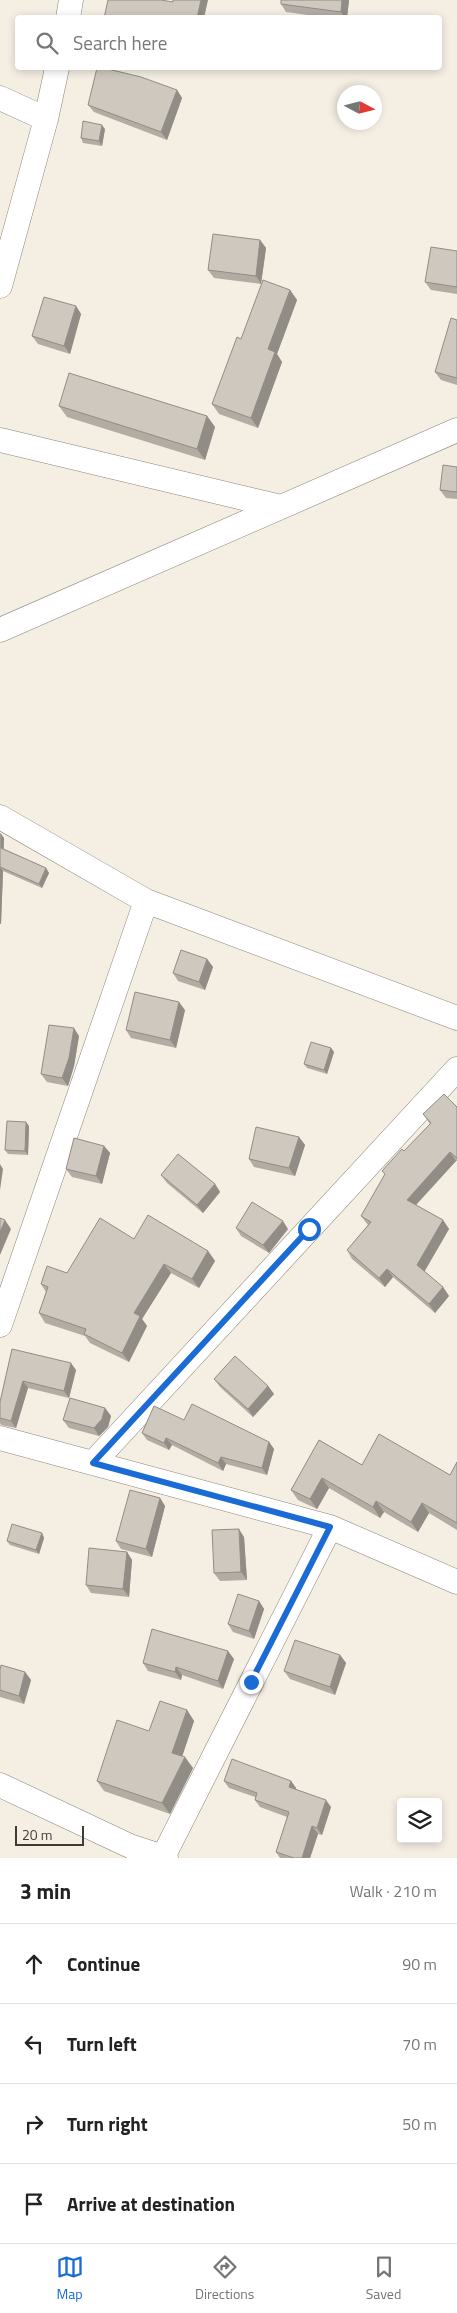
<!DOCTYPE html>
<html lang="en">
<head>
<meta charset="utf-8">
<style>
	:root { --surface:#fff; --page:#f2f2f2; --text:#222; --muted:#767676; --line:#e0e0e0; --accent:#1b6bd5 }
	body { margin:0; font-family:"Titillium Web",sans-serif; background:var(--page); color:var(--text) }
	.controls { position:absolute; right:15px; bottom:15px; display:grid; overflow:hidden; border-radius:5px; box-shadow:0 2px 8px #0003 }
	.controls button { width:45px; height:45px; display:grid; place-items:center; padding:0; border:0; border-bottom:1px solid var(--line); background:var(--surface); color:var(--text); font:25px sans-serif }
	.compass { position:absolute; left:337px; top:85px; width:45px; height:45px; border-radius:50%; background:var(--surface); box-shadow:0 2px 8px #0003; rotate:97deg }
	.scale { position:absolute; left:15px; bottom:12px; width:69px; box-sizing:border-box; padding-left:5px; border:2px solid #3f3c38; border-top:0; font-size:14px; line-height:18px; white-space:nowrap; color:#3f3c38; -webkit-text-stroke:4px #f5eee3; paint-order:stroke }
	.stop { position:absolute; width:15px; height:15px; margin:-11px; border:4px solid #1b6bd5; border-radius:50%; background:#fff }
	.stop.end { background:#1b6bd5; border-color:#fff; box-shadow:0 1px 5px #0008 }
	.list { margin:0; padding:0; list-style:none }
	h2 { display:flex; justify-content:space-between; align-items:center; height:65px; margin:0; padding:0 20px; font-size:21px }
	h2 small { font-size:16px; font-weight:400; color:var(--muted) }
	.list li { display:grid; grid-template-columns:32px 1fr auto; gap:15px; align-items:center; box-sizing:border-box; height:80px; padding:0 20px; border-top:1px solid var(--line) }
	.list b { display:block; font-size:19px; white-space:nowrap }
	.list em { font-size:16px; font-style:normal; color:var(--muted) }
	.icon { flex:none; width:28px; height:28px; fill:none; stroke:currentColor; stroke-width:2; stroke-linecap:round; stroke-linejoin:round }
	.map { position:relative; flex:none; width:457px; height:1858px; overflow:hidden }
	.search { position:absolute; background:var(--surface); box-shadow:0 2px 8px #0003; left:15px; right:15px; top:15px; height:55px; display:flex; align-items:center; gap:12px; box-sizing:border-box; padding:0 18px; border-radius:5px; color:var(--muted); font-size:19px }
	.sheet { height:385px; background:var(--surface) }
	nav { display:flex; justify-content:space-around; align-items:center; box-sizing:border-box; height:70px; border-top:1px solid var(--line); background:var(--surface); font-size:14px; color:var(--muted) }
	nav a { display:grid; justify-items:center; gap:2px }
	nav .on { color:var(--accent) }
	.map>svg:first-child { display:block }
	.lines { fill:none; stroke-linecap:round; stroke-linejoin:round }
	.street-casing { stroke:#8b847a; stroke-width:25 }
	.street { stroke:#fff; stroke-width:24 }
	.wall { fill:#b2aca3 }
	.shaded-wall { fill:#918c85 }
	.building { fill:#cfc8be; stroke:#918c85 }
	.route { stroke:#1b6bd5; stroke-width:6 }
</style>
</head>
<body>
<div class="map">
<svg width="457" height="1858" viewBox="0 0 457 1858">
	<rect width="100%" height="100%" fill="#f5eee3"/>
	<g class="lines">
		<defs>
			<path id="street" d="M68,18L71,0
				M0,98L46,119
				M0,286L46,119L57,68
				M0,440L281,507
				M0,630L457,430
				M0,817L146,901L457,1018
				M0,1325L146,901
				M0,1438L330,1527L457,1582
				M93,1463L457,1069
				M0,1785L132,1847L166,1858
				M163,1857L330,1527"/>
		</defs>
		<use href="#street" class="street-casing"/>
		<use href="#street" class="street"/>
	</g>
	<path class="wall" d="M349,0L347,18H330L286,12L281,4Z
		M177,90L182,98L167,140L94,112L88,105Z
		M105,129L102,146L83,143L81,138Z
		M260,240L266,248L261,284L214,278L208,270Z
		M457,251V294L431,290L425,282Z
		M290,290L297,300L277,354L282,362L258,428L219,414L212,404L241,339Z
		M76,306L81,314L70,354L38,344L32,336Z
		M457,320V385L441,380L435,372Z
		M59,406L207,416L215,427L205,460L67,417Z
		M457,467V499L446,498L440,490Z
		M0,834L4,838V849L46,868L49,873L42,888L3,871L1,924H0Z
		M207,959L213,967L205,990L178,981L173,973Z
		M185,1010L176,1048L131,1038L126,1030Z
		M79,1036L74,1066L68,1086L47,1082L41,1074Z
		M331,1048L334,1052L327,1074L307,1068L304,1064Z
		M457,1107V1161H456L416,1205L443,1220L449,1229L424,1272L443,1287L449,1296L435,1313L393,1277L385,1287L352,1259L347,1250L368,1225L361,1216L385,1174L382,1171L404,1151L430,1124L423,1114Z
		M29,1126L28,1155L8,1154L5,1150Z
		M299,1137L305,1145L295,1176L254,1167L249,1159Z
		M104,1146L110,1153L102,1184L72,1177L66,1169Z
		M161,1175L215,1184L220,1192L203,1213L167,1183Z
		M236,1228L288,1229L269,1253L241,1236Z
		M134,1239L208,1251L215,1261L199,1288L171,1273L142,1319L147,1326L129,1362L90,1343L85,1336L45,1323L39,1313L46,1292L41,1284L67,1273Z
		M12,1349L76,1370L69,1398L28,1388L16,1428L1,1425L0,1423V1402Z
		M214,1379L268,1386L274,1394L253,1417L220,1387Z
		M105,1408L111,1416L108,1427L99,1436L69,1428L63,1420Z
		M184,1420L269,1442L274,1449L267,1475L226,1464L223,1471L172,1445L169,1450L147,1440L142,1433Z
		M319,1440L362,1465L450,1475L457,1462V1530L429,1513L418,1532L384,1512L380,1518L329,1488L317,1509L298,1500L291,1490Z
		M160,1498L165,1506L152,1557L121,1549L116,1541Z
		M42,1533L44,1538L39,1554L10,1545L7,1541Z
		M244,1537L247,1580L220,1581L214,1573Z
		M127,1552L132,1560L129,1597L91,1593L86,1585Z
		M259,1601L264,1609L254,1639L233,1632L228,1624Z
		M340,1655L346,1663L335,1695L290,1679L284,1671Z
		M234,1659L223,1689L182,1675L181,1680L148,1671L143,1663Z
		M0,1670L25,1672L31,1680L24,1704L0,1697Z
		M187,1710L194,1721L182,1756L193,1768L170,1814L104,1791L97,1781L149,1731Z
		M224,1781H291L296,1788V1789L331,1807L322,1835L318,1834L310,1858H280L276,1852L287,1817L260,1807L255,1800V1797L229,1788Z"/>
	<path class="shaded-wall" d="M201,0H208L204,18H197Z
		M342,0H349L347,18H345L341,12Z
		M177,90L182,98L167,140L161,132Z
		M102,125L105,129L102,146L99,141Z
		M260,240L266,248L261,284L256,276Z
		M290,290L297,300L277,354L282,362L258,428L251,418L268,349Z
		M76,306L81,314L70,354L64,346Z
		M207,416L215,427L205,460L197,449Z
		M1,834L4,838L3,852L1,848Z
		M0,867L3,871L1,924L0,923Z
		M46,868L49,873L42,888L39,884Z
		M207,959L213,967L205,990L199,982Z
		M179,1002L185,1010L176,1048L170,1040Z
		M74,1028L79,1036L74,1066L68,1086L62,1078Z
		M331,1048L334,1052L327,1074L324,1070Z
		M26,1122L29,1126L28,1155L25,1151Z
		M299,1137L305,1145L295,1176L289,1168Z
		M104,1146L110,1153L102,1184L96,1176Z
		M450,1152L456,1161L413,1208L407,1200Z
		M0,1164L3,1169L0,1190Z
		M215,1184L220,1192L203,1213L197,1205Z
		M5,1220L11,1229L0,1255V1232Z
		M443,1220L449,1229L423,1274L417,1265Z
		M283,1221L288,1229L269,1253L263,1245Z
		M208,1251L215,1261L199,1288L192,1279Z
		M164,1264L171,1273L142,1319L147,1326L129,1362L122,1353L134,1313Z
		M387,1269L393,1277L385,1287L379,1278Z
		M443,1287L449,1296L435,1313L429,1304Z
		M71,1363L76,1370L69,1398L64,1391Z
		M23,1381L28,1388L16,1428L11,1421Z
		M268,1386L274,1394L253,1417L248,1409Z
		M105,1408L111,1416L108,1427L99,1436L94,1428Z
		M166,1438L172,1445L169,1450L164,1443Z
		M269,1442L274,1449L267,1475L262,1468Z
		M221,1457L226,1464L223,1471L218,1463Z
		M322,1478L329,1488L317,1509L310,1499Z
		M160,1498L165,1506L152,1557L146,1549Z
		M376,1501L384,1512L380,1518L373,1507Z
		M422,1503L429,1513L418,1532L411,1522Z
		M239,1529L244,1537L247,1580L241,1572Z
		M42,1533L44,1538L39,1554L36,1550Z
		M127,1552L132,1560L129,1597L123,1589Z
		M259,1601L264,1609L254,1639L249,1631Z
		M228,1651L234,1659L223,1689L218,1681Z
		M340,1655L346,1663L335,1695L330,1687Z
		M176,1667L182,1675L181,1680L175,1672Z
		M25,1672L31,1680L24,1704L19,1696Z
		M187,1710L194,1721L180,1763L172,1753Z
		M185,1757L193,1768L170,1814L162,1803Z
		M291,1781L296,1788L294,1794L289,1787Z
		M326,1800L331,1807L322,1835L317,1828Z
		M312,1826L318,1834L310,1858H302Z"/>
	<path class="building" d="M108,0H161L173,2V0H201L197,18H104Z
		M281,0H342L341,12L281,4Z
		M97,68H104L141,77L177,90L161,132L88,105Z
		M83,121L102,125L99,141L81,138Z
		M213,234L260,240L256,276L208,270Z
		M431,247L457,251V287L425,282Z
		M263,280L290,290L268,349L275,352L251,418L212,404L237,337L241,339Z
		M44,297L76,306L64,346L32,336Z
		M451,318L457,320V378L435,372Z
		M69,373L207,416L197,449L59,406Z
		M443,465L457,467V492L440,490Z
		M0,834H1V848L46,868L39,884L0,867Z
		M181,950L207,959L199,982L173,973Z
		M135,992L179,1002L170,1040L126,1030Z
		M49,1025L74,1028L69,1058L62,1078L41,1074Z
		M311,1042L331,1048L324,1070L304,1064Z
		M444,1094L457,1107V1158L450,1152L407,1200L443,1220L417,1265L443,1287L429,1304L387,1269L379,1278L347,1250L371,1222L361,1216L385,1174L382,1171L402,1149L404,1151L431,1123L423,1114Z
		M7,1121L26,1122L25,1151L5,1150Z
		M256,1127L299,1137L289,1168L249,1159Z
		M74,1138L104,1146L96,1176L66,1169Z
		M178,1154L215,1184L197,1205L161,1175Z
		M252,1202L283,1221L263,1245L236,1228Z
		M148,1215L208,1251L192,1279L164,1264L134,1313L140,1316L122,1353L84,1334L86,1329L39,1313L48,1287L41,1284L47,1266L67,1273L100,1218L134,1239Z
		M0,1218L5,1220L0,1232Z
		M12,1349L71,1363L64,1391L23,1381L11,1421L0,1418V1402Z
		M235,1356L268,1386L248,1409L214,1379Z
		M70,1398L105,1408L102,1419L94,1428L63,1420Z
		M192,1404L269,1442L262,1468L221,1457L218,1463L166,1438L164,1443L142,1433L154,1406L184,1420Z
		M379,1434L450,1475L457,1462V1523L422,1503L411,1522L376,1501L373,1507L322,1478L310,1499L291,1490L319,1440L362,1465Z
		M130,1490L160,1498L146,1549L116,1541Z
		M12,1524L42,1533L36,1550L7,1541Z
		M239,1529L241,1572L214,1573L212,1530Z
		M89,1548L127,1552L123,1589L86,1585Z
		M238,1594L259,1601L249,1631L228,1624Z
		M152,1629L228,1651L218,1681L176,1667L175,1672L143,1663Z
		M295,1640L340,1655L330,1687L284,1671Z
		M1,1665L25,1672L19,1696L0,1690V1670Z
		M160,1701L187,1710L172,1753L185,1757L162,1803L97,1781L117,1720L149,1731Z
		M232,1759L291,1781L289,1787L326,1800L317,1828L312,1826L302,1858H294L276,1852L289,1812L255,1800L257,1793L224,1781Z"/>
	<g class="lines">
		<path class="route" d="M251,1682L330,1527L93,1463L309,1229"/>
	</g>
</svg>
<div class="controls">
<button><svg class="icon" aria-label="layers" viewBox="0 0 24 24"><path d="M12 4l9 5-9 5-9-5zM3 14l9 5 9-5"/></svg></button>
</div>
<svg class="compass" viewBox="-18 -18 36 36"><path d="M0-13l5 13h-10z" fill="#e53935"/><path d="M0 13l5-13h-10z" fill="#767676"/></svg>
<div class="scale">20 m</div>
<div class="stop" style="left:309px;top:1229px"></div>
<div class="stop end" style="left:251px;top:1682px"></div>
<div class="search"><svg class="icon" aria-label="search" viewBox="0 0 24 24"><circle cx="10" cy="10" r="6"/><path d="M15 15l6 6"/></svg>Search here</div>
</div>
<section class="sheet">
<h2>3 min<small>Walk · 210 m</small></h2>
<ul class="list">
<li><svg class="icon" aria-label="ahead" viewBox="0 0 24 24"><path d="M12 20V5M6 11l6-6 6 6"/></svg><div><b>Continue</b></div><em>90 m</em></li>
<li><svg class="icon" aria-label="left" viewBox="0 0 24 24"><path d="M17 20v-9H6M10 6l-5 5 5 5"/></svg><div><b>Turn left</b></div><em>70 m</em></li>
<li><svg class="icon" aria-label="right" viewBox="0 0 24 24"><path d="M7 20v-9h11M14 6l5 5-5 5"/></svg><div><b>Turn right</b></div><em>50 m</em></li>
<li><svg class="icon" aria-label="arrive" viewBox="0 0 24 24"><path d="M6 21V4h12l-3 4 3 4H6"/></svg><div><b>Arrive at destination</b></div></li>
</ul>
</section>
<nav>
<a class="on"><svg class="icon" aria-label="map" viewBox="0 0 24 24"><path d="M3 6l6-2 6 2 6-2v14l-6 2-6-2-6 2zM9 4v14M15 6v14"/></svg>Map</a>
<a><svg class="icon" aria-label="directions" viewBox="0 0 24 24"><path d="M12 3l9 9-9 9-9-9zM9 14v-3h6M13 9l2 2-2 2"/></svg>Directions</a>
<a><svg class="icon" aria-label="saved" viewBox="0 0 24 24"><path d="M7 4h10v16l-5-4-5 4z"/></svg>Saved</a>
</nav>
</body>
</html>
